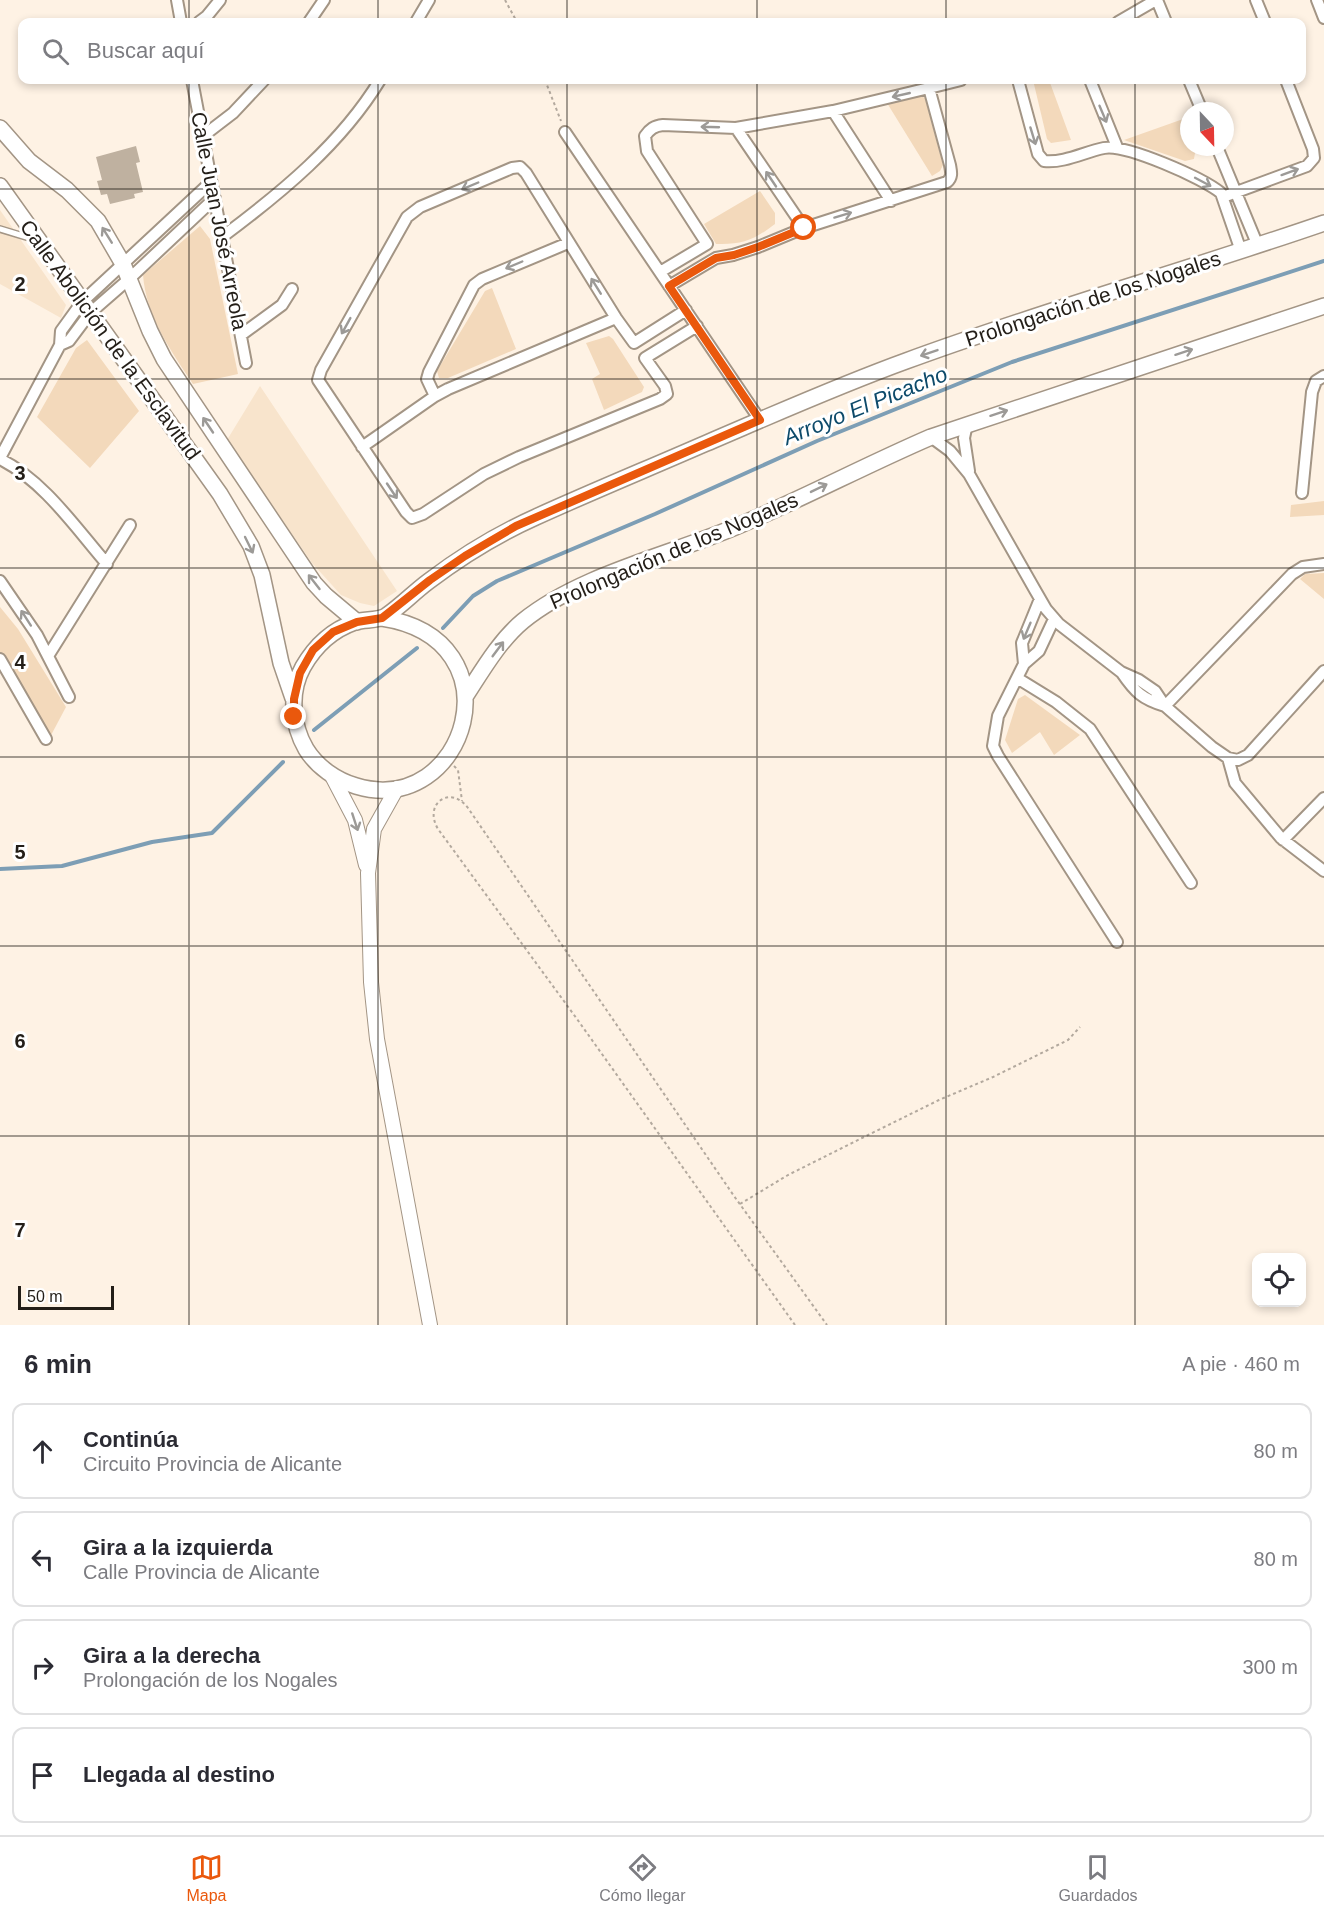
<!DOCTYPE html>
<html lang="es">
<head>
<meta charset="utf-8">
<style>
	:root { --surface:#fff; --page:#f7f7f7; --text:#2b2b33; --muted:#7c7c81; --line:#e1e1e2; --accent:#ea580c }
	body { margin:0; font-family:Helvetica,sans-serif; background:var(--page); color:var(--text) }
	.controls { position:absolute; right:18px; bottom:18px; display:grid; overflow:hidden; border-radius:12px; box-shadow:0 3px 9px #0003 }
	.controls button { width:54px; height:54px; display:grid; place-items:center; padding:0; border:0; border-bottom:2px solid var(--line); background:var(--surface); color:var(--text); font:30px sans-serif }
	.compass { position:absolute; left:1180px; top:102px; width:54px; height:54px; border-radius:50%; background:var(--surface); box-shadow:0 3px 9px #0003; rotate:158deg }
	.scale { position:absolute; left:18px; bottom:15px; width:96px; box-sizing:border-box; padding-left:6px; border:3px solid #231e18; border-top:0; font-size:16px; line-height:21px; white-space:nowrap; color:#231e18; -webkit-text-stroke:4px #fff; paint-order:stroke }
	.stop { position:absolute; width:18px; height:18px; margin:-14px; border:4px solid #ea580c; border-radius:50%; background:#fff }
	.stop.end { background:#ea580c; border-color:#fff; box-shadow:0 2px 6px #0008 }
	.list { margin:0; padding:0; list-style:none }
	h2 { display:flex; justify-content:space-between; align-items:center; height:78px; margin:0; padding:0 24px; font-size:26px }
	h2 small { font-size:20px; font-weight:400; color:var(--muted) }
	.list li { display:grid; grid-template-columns:39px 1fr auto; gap:18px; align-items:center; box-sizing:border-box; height:96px; margin:0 12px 12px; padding:0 12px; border:2px solid var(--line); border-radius:12px }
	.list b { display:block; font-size:22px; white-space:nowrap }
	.list p { margin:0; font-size:20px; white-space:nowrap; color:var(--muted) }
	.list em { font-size:20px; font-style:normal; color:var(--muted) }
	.icon { flex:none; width:33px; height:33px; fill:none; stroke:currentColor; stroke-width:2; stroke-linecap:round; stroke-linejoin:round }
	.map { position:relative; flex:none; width:1324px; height:1325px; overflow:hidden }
	.search { position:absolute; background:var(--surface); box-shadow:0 3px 9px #0003; left:18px; right:18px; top:18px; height:66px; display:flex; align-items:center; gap:15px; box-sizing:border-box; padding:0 21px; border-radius:12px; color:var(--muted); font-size:22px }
	.sheet { height:510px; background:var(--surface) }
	nav { display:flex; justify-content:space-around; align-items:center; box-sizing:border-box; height:84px; border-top:2px solid var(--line); background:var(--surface); font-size:16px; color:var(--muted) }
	nav a { display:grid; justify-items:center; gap:3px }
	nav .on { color:var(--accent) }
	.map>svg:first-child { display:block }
	.built { fill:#f8e4cc }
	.green { fill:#f3d9bb }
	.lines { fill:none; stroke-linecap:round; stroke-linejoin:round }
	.stream { stroke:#7d9eb5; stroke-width:4 }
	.building { fill:#bfb1a0 }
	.service-casing { stroke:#a39585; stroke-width:8 }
	.minor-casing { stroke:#a39585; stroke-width:14 }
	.tertiary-casing { stroke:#a39585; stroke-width:16 }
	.secondary-casing { stroke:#a39585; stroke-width:18 }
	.path { stroke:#b3a99e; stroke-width:2; stroke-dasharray:3 3; stroke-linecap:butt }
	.service { stroke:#fff; stroke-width:5 }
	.minor { stroke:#fff; stroke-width:10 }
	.tertiary { stroke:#fff; stroke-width:14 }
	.secondary { stroke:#fff; stroke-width:15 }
	.oneway { stroke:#9c9a97 }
	.route { stroke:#ea580c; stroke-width:8 }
	.grid { fill:none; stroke:#231e18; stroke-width:1.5; stroke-opacity:0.55 }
	.labels { text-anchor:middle; stroke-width:6; stroke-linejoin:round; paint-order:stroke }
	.street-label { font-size:21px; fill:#231e18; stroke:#fff }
	.water-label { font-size:22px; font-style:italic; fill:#0d4a6a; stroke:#fff }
	.grid-label { font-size:20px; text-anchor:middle; font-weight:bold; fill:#231e18; stroke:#fff; stroke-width:6; stroke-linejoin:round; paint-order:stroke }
</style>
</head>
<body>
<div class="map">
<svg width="1324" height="1325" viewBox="0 0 1324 1325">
	<rect width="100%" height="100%" fill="#fef2e4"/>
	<path class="built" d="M0,210L66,305L61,318L0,284Z
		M260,386L397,591L374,606L360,603L341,595L312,563L227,440Z"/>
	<path class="green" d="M1033,80H1049L1071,140L1051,143L1047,139Z
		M919,95L925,98L943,165L940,171L932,176L887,103Z
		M1186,118L1189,126V147H1196L1194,159L1185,161L1124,140Z
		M760,191L775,213V224C754,240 742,245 716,244L704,224Z
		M200,226L210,239L238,374L193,384C171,351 146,316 143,275Z
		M492,288L516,349L448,378H439L437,371L485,291Z
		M609,336L613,339L644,387L642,392L604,410L592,379L600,374L586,343Z
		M87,340L139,411L90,468L37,417L76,348Z
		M1324,501V515L1290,517L1291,505Z
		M1324,573V599L1300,579L1305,574Z
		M0,607L18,629L66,707L49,739L0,655Z
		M1025,695L1080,735L1054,755L1040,732L1012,753L1005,740L1018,699Z"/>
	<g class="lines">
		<path class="stream" d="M443,628L473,596L497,581L655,514L817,441L1012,362L1324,261
			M314,730L417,648
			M0,869L62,866L152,842L212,833L283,762"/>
	</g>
	<path class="building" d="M136,146L140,162L136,163L143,192L134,194L135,198L110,204L107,194L101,195L97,181L102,180L96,157Z"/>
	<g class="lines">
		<defs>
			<path id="service" d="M0,229L33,239"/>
			<path id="minor" d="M177,0L181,22
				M1157,0L1166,22
				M1256,0L1265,22
				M1317,0L1324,18
				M199,22L207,16L220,0
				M309,22L324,0
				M416,22L429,0
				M1118,22L1156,0
				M192,80L246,363
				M1018,80L1038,154L1044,161C1065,163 1084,152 1104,148C1126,144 1203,178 1221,193L1241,251
				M1090,80L1117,147
				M1189,80L1202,111
				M929,88L961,80
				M833,111L891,201
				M736,128L804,228
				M565,132L760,420
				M203,136L233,113L264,80
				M1217,147L1258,246
				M1223,197L1307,166L1314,158L1313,149L1286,80
				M222,237C281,193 341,144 380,80
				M660,272L707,244L647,151L645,136C650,129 654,126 663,125L736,128L833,111L929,88L950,165C951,171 953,177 947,182L804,228L758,247L733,255L716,258L669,286
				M686,310L634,343L616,318L526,173L520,167L512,168L420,207L407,217L321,370L318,380L406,512L412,518L423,514L484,474L519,457L660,399L667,394L665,386L645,358L697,326
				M241,335L282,305L292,289
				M60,345L69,341L90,313L129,279L215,198
				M435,396L427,379L429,372L474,285L482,279L568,243
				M967,424L964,438L969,471
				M931,437L950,451L969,474L1035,590L1046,609L1059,624L1121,672L1139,680L1155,691L1165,706L1212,747L1228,758L1238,760L1248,755L1324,671
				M362,447L435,396L448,389L616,318
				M0,458L60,345L61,331L82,302L211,182
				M0,459C44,481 75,527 107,564
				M1302,493L1312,392L1316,381L1324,376
				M0,581L37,635L69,697
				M1054,619L1039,651L1024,664L998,716L993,746L998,756L1117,942
				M48,656L130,525
				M0,659L46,739
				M1024,664L1022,643L1040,599
				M1122,673C1135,692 1142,699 1165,706
				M1017,678L1056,702L1090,729L1191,883
				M1165,706L1292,574L1303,567L1324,564
				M1228,758L1235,783L1281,838L1324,871
				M1283,840L1324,798"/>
			<path id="tertiary" d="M332,776L355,820L366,865
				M397,788L374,829L368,873L371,982L377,1039L430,1325"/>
			<path id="secondary" d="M0,128L29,161L67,190L98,221L123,264L150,331L164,359L314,583L326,596L357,622
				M0,186L220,494L251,546L262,575L281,663L293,698
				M382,618C521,639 467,819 356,786C336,780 317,767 306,749C292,725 289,692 303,667C315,646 332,630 355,622C365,619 377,621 386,616C401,606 414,592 429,581C462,556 498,534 536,517C591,492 647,469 702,445C770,416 837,386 906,361C1044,310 1185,271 1324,223
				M465,697C482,671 499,641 523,621C581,574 671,555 740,525C804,498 866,465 931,437L1324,306"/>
		</defs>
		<use href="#service" class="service-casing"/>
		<use href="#minor" class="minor-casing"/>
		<use href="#tertiary" class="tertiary-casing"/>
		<use href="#secondary" class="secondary-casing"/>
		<path class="path" d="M505,0L517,22
			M545,80L561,121
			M454,766L458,770L462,801
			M740,1204L788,1175L862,1138L939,1100L993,1077L1068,1040L1080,1027
			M795,1325L577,1019L438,829C423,804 450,784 468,808L734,1196L827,1325"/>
		<use href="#service" class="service"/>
		<use href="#minor" class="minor"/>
		<use href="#tertiary" class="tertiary"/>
		<use href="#secondary" class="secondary"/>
	</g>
	<defs><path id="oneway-shaft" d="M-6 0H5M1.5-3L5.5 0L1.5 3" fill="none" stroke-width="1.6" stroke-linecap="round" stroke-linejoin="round" transform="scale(1.5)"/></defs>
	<g class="oneway">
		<use href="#oneway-shaft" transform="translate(901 95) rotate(167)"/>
		<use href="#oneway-shaft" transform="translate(1103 114) rotate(67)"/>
		<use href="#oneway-shaft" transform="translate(710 127) rotate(-178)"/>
		<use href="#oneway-shaft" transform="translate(1033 136) rotate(73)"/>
		<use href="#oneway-shaft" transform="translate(1290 172) rotate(-20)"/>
		<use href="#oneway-shaft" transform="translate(771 179) rotate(-124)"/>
		<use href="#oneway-shaft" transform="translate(1203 182) rotate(28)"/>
		<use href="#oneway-shaft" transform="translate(470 186) rotate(157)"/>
		<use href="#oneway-shaft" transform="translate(843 215) rotate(-17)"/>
		<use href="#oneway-shaft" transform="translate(107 235) rotate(-122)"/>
		<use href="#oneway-shaft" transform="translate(514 265) rotate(157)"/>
		<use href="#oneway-shaft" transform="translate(596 286) rotate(-122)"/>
		<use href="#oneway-shaft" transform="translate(346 326) rotate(119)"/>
		<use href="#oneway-shaft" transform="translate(1184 352) rotate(-18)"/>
		<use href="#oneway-shaft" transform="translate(929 353) rotate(161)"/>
		<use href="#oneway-shaft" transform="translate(999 413) rotate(-18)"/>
		<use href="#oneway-shaft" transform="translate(208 425) rotate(-124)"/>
		<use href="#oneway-shaft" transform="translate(819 488) rotate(-26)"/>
		<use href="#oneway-shaft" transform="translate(392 491) rotate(56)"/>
		<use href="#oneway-shaft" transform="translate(249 545) rotate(64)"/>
		<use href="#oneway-shaft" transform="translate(314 582) rotate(-128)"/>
		<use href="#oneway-shaft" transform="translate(26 618) rotate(-123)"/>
		<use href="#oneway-shaft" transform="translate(1027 631) rotate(113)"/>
		<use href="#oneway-shaft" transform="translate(498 649) rotate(-53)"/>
		<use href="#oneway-shaft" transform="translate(355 822) rotate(72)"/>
	</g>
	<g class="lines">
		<path class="route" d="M294,717V699L300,673L313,650L333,632L357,622L382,618L430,580L465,556L516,526L760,420L669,286L716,258L734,255L758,247L804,228"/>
	</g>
	<path class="grid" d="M189,0V22M378,0V22M567,0V22M757,0V22M946,0V22M1135,0V22M189,80V1325M378,80V1325M567,80V1325M757,80V1325M946,80V1325M1135,80V1325M0,189H1324M0,379H1324M0,568H1324M0,757H1324M0,946H1324M0,1136H1324"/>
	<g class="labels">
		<g class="street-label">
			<text transform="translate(219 221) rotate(79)" y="7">Calle Juan José Arreola</text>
			<text transform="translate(1093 299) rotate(-18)" y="7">Prolongación de los Nogales</text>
			<text transform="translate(110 340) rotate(54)" y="7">Calle Abolición de la Esclavitud</text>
			<text transform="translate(674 551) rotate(-23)" y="7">Prolongación de los Nogales</text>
		</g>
		<g class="water-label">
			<text transform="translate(865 405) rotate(-22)" y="8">Arroyo El Picacho</text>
		</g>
	</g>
	<g class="grid-label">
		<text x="20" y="291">2</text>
		<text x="20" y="480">3</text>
		<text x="20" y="669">4</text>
		<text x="20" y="859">5</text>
		<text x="20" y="1048">6</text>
		<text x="20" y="1237">7</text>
	</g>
</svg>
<div class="controls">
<button><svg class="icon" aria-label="locate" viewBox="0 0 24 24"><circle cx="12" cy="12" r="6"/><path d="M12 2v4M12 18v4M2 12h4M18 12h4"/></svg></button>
</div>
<svg class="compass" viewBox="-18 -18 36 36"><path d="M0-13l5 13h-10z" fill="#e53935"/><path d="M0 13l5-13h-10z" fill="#7c7c81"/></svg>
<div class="scale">50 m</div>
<div class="stop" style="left:804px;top:228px"></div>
<div class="stop end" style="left:294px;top:717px"></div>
<div class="search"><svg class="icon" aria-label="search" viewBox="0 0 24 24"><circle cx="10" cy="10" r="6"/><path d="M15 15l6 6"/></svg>Buscar aquí</div>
</div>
<section class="sheet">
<h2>6 min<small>A pie · 460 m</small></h2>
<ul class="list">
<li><svg class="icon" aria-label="ahead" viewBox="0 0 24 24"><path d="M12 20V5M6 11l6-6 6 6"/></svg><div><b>Continúa</b><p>Circuito Provincia de Alicante</p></div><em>80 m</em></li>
<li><svg class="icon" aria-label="left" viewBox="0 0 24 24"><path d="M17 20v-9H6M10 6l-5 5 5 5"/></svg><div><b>Gira a la izquierda</b><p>Calle Provincia de Alicante</p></div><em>80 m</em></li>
<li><svg class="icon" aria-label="right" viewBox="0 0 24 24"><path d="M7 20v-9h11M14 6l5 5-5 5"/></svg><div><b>Gira a la derecha</b><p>Prolongación de los Nogales</p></div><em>300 m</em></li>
<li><svg class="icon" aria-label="arrive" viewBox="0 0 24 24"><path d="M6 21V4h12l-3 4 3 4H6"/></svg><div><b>Llegada al destino</b></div></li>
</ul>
</section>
<nav>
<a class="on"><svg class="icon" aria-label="map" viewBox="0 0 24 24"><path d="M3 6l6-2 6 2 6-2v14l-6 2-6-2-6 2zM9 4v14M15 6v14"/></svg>Mapa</a>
<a><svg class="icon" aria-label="directions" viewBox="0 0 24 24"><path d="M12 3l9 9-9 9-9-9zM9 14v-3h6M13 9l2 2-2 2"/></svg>Cómo llegar</a>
<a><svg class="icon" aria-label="saved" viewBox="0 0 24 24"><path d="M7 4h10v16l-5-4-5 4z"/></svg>Guardados</a>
</nav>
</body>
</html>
